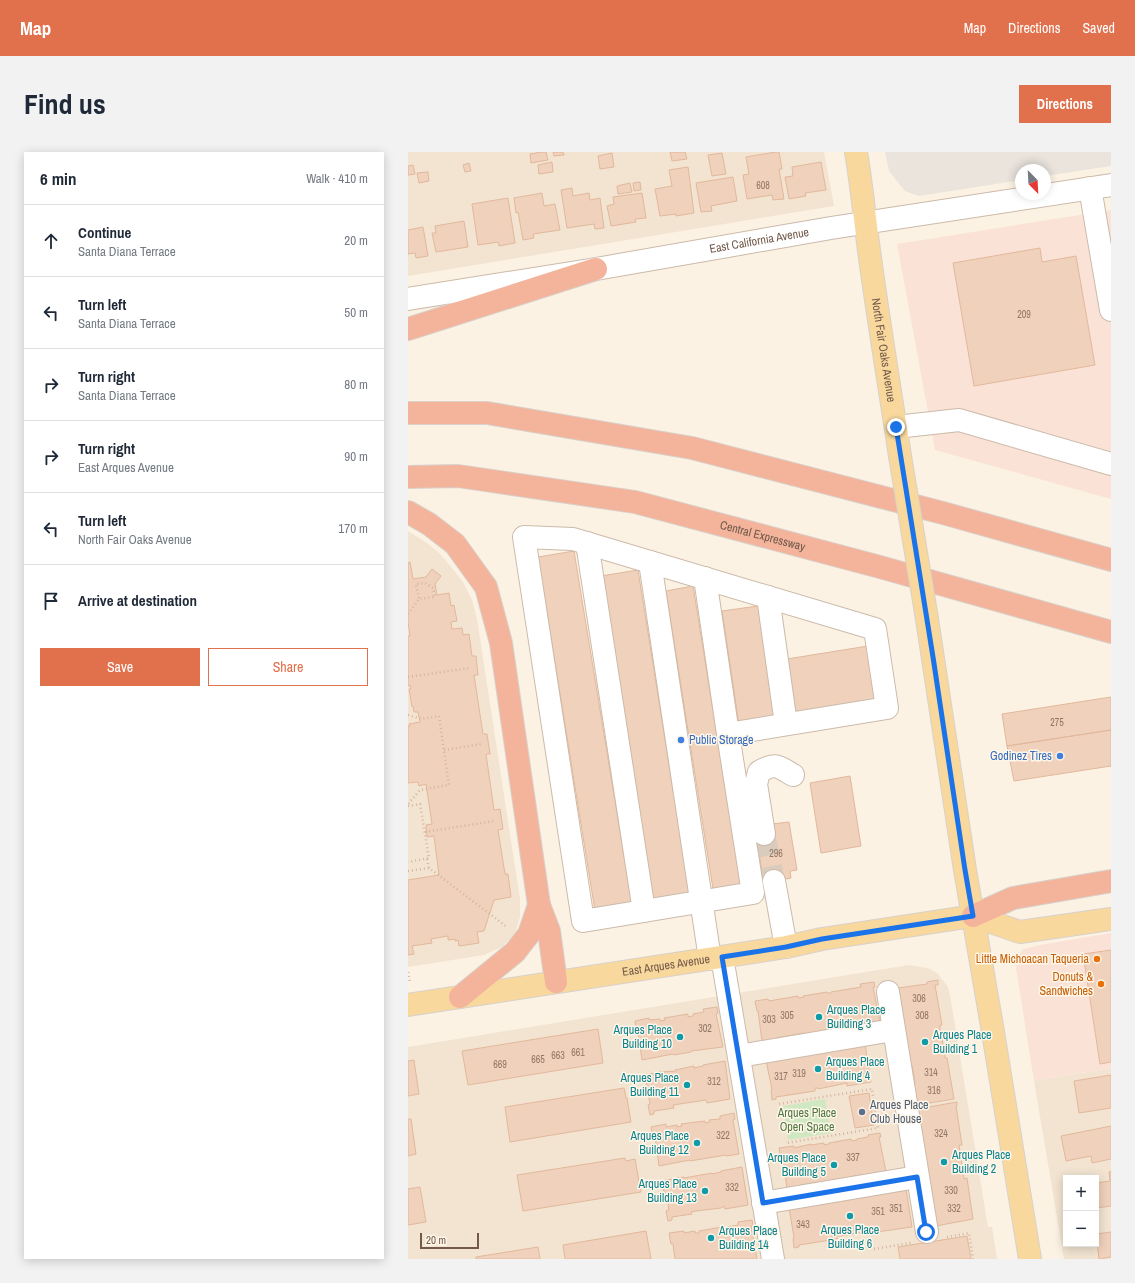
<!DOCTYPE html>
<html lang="en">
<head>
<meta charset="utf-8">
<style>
	:root { --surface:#fff; --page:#f2f2f3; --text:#1f2937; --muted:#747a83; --line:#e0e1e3; --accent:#e1704c }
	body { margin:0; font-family:"Archivo Narrow",sans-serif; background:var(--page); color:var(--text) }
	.controls { position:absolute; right:12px; bottom:12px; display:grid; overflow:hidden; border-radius:0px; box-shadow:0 2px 10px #0003 }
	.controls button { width:36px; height:36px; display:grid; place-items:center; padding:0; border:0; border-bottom:1px solid var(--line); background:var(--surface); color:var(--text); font:20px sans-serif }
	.compass { position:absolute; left:607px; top:12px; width:36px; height:36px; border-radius:50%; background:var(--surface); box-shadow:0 2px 10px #0003; rotate:156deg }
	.scale { position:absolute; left:12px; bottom:10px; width:59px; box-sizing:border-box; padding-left:4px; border:2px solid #72594a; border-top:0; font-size:11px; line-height:14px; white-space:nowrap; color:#72594a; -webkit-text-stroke:3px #fef6e8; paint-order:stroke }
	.stop { position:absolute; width:12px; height:12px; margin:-9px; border:3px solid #1a73e8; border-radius:50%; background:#fff }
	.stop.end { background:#1a73e8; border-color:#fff; box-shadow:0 1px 4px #0008 }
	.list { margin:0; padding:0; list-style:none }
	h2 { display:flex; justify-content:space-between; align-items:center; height:52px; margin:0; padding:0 16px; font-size:17px }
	h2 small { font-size:13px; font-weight:400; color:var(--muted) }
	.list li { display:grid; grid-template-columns:26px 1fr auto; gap:12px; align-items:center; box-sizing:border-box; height:72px; padding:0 16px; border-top:1px solid var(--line) }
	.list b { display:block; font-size:15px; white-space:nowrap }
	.list p { margin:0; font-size:13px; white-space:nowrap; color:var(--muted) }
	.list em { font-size:13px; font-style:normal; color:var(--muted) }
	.actions { display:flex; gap:8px; padding:12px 16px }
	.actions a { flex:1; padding:9px 0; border:1px solid var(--accent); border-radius:0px; text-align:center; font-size:14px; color:var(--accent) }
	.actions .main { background:var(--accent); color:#fff }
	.icon { flex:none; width:22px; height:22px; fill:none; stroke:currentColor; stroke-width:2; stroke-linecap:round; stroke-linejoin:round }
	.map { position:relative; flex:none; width:703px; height:1107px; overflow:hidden; border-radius:0px }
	header { display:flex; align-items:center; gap:24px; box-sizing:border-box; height:56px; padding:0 20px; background:var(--accent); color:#fff }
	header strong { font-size:19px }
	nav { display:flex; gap:22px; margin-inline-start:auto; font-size:14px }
	.intro { display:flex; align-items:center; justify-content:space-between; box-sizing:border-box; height:96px; padding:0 24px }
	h1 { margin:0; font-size:28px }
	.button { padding:10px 18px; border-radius:0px; background:var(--accent); color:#fff; font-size:14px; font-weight:700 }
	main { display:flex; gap:24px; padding:0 24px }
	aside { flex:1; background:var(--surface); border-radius:0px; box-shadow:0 2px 10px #0003 }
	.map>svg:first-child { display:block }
	.residential { fill:#f2e4d1; fill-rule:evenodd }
	.commercial { fill:#fbe2d7 }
	.industrial { fill:#eae4dd }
	.green { fill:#d0e8c2 }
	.building { fill:#f0d1bb; stroke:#e2b89c }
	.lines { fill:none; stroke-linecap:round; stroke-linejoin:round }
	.minor-tunnel { stroke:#d9ccbd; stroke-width:22; stroke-dasharray:22 11; stroke-linecap:butt }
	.minor-casing { stroke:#ccbaaa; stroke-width:24 }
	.major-casing { stroke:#d8d1cc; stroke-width:24 }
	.highway-casing { stroke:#d8d1cc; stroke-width:24 }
	.path { stroke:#d4b59f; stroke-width:2.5; stroke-dasharray:1 3; stroke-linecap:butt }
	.minor { stroke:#fff; stroke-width:22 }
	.major { stroke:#f8d89d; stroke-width:22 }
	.highway { stroke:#f3b49b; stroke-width:22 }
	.major-bridge-casing { stroke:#d8d1cc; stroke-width:24; stroke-linecap:butt }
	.major-bridge { stroke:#f8d89d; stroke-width:22 }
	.route { stroke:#1a73e8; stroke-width:5 }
	.shop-dot { fill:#3f7fe0; stroke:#fef6e8; stroke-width:1.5 }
	.food-dot { fill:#e8710a; stroke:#fef6e8; stroke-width:1.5 }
	.culture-dot { fill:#0f9aa8; stroke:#fef6e8; stroke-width:1.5 }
	.service-dot { fill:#5c6f8a; stroke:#fef6e8; stroke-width:1.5 }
	.labels { text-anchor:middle; stroke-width:3; stroke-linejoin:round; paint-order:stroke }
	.number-label { font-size:10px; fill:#927766 }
	.street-label { font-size:12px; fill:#72594a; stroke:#fef6e8 }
	.shop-label { font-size:12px; fill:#366cbe; stroke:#fef6e8; text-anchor:start }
	.food-label { font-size:12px; fill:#c56008; stroke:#fef6e8; text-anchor:end }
	.culture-label { font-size:12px; fill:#0d838f; stroke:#fef6e8; text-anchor:start }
	.service-label { font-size:12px; fill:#4e5e75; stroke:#fef6e8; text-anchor:start }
	.park-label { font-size:12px; fill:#517842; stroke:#fef6e8 }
</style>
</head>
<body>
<header>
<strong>Map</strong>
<nav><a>Map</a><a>Directions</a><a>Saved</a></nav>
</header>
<div class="intro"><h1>Find us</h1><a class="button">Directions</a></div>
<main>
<aside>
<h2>6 min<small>Walk · 410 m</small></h2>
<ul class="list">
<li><svg class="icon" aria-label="ahead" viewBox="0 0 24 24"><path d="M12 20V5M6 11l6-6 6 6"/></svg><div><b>Continue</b><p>Santa Diana Terrace</p></div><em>20 m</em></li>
<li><svg class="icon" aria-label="left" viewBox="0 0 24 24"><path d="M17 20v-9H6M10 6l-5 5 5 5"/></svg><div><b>Turn left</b><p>Santa Diana Terrace</p></div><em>50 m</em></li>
<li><svg class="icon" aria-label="right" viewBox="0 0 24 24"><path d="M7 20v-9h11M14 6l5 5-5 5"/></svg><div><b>Turn right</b><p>Santa Diana Terrace</p></div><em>80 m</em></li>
<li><svg class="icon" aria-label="right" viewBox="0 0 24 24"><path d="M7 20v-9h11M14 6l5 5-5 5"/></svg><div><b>Turn right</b><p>East Arques Avenue</p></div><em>90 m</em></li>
<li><svg class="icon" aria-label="left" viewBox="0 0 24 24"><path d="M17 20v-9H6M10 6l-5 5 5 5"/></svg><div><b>Turn left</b><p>North Fair Oaks Avenue</p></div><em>170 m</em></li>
<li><svg class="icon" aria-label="arrive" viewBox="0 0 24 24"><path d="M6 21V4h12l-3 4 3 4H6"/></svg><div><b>Arrive at destination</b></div></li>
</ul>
<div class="actions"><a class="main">Save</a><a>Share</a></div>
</aside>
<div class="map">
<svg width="703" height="1107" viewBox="0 0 703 1107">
	<rect width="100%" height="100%" fill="#fbf2e3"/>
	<path class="residential" d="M0,0H416L426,54L0,124Z
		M0,379L19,391L31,401L44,416L55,430L64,448L69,467L112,747V765L107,781L94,795L76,803L0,815Z
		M501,813L519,816L524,818L530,822L540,835L542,843L580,1075H584L589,1107H0V895Z
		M703,916V1107H656L626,929ZM658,1026H688V1092H658Z"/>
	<path class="commercial" d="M703,58V347L527,298L489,92Z
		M703,781V916L626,929L607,810L615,797L632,793Z"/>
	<path class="industrial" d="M477,0H703V14L637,24V18H613V28L511,44L497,39L481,19Z"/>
	<path class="green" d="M417,947L423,981L380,988L375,954Z"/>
	<path class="building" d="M134,0H138L140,8L123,11L122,2Z
		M145,0H155L156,3L146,4Z
		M262,0H277L279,7L264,9Z
		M368,0H371L374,17H371L376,47L365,48L364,43L339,47L335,23L341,22L338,5Z
		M204,1L206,15L192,17L190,4Z
		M314,1L318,22L304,24L300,3Z
		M144,10L145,20L131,22L130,13Z
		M413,10L418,38L397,41L398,44L381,47L377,25L385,24L384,15Z
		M61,11L63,19L57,20L55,13Z
		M5,13L7,22L0,23V14Z
		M280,15L286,61L268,64V62L252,64L247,37L264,34L261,18Z
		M20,20L21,29L11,31L9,21Z
		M325,25L329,49L303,54L304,59L293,60L288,31Z
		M232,30L233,38L226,39L225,31Z
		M222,31L224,40L210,42L209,34Z
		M164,36L165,44L181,41L182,48L192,46L196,76L187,77L186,72L159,76L153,38Z
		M134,41L136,54L147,52L152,78L125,82L126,86L115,88L110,60L108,61L106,46Z
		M234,41L238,66L227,67L228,70L203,74L199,54L206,52L205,45Z
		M100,46L107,91L91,94L90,90L70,93L64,52Z
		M56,69L60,95L28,100L24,81H28L27,74Z
		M15,75L20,104L8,106L7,101L0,102V78Z
		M632,96L634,110L668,104L687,213L566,234L545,111Z
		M166,399L224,753L187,759L130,405Z
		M2,410L5,427L18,425L24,417L33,424L27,432L29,443L41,441L43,454L46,453L49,469L43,470L44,477L54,476L55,483L61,482L64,504H68L70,523H66L75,582H79L82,602H78L86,658L92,657L95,677L90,678L97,722H100L103,745L86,748L76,779L69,780L71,791L51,794L50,788L47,789V787L40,788V784L23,787L24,791L4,794L6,802L0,803V728L31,723L26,684L19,685L18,673L24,672L18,632L11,634L10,630L0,631V574H2L1,572L12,570L10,560H6L5,554L4,555L1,537H3L2,533L0,534V484H2L0,470V411Z
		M230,418L282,744L245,750L193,424Z
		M285,434L333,732L305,737L258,439Z
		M350,454L367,568L331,573L314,459Z
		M460,494L469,549L388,562L379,507Z
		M703,545V578L599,594L594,562Z
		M703,578V615V614L606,629L599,594Z
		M442,624L453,694L413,701L402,631Z
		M381,670L389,718L382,719L383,726L356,731L348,683L364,672Z
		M703,798V910L692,912L675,802Z
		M530,828V833H527L534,873H532V877L537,902V906H539L546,947L509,953L506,932L507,931L504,913H502L496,876L497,875L490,836L519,832V830Z
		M466,830L467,835H465L472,870L458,872V871L396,883V881L368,886V887L354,889L350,859H349L347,849L360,847L361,849L390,844L391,846L396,845L395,844L419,840V841H423V840L453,835L452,832Z
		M309,855L310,861L308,862L315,895L283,899V900L266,903L265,902L234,908L230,879H228L227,869L241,866V868L252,867V869L257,868L256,866L280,862V865L285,864V862L296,860L295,857Z
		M190,877L195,911L60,933L54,899Z
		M457,892L463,930L439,934V931L410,937V936H407V939L368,945V947L364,948L363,938H364L358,908Z
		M6,908L11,942L0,944V909Z
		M317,909L322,947L299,951L298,948L265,953L266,956L246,959V962L242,963L240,953L242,952L237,923L251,920L268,919L267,918L286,914V916L295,914V913Z
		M703,923V956L671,961L666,929Z
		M216,936L218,946H219L223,970L102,990L97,955Z
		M461,941L466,973L447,976L441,944Z
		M549,950V954H548L554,993H551L556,1027L559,1026L565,1067L528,1074L523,1034L521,1035L515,995H516L514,979H513L509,957Z
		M326,961L327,967L325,968L331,1002L318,1004V1003L282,1009V1008L251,1014L247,985H245L243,975L258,972V975L269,973V975L274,974L273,972L297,969V971L302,970L301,968L312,967V964Z
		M0,967H3L8,1002L0,1004Z
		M703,974V1007L684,1011L683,1004L658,1009L653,984Z
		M472,981L473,985H471L478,1020L445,1024V1025L392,1033L393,1034L379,1037L375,1007H373L371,996L386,994V996L403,992V993L416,991V993L421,992V991L443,987L444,989L449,988V987L460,985V983Z
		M217,1006L218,1009L227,1007L233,1040L115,1059L109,1023Z
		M334,1015L340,1053L317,1057L316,1054L313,1056L288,1059L283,1060L284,1062L264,1065V1068L260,1069L258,1059L261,1058L259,1045L257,1046L254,1029L269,1026L276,1025V1026L304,1021V1022L313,1020V1019Z
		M703,1019V1054L688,1056V1031L702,1029L701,1020Z
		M12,1035L18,1070L0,1073V1037Z
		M498,1037L504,1075L462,1081L461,1079L433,1084H429V1087L391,1093V1095L386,1096L385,1086L386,1085L381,1056L476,1042V1041Z
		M344,1068L345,1074H343L349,1107H267L265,1092H263L261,1081L276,1079V1081L287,1079V1081H291V1079L314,1075L315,1078L320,1077L319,1075L330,1073V1070Z
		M238,1079L243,1107H157L155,1093Z
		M703,1080V1105L691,1107L688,1082Z
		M559,1084L563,1107H492L490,1095Z
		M130,1095L132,1107H68V1105Z"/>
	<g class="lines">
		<path class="minor-tunnel" d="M356,682L366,729"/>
		<defs>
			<g id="minor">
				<path d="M682,36L703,158"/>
				<path id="s1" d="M0,147L188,117L423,76L703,33"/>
				<path d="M488,275L551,268L703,312"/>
				<path d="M116,385L165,387L467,477L479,556L320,582L345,741L175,769Z"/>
				<path d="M179,391L236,759"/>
				<path d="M242,410L302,807"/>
				<path d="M297,426L320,582"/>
				<path d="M360,445L378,572"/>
				<path d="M356,682L348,632L351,620C367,610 370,614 385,623"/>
				<path d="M366,729L378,795"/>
				<path d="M314,805L365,1107"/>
				<path d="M480,840L519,1080"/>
				<path d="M331,904L485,878"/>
				<path d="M355,1051L509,1025"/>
			</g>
			<g id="major">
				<path id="s2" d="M448,0C454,35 457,70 462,106C471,172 482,238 492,304"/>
				<path d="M519,467L557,718L584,874L622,1107"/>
				<path id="s3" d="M0,853L378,795L414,787L565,764L612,780L703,767"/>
			</g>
			<g id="highway">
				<path d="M0,177L188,117"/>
				<path d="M0,261H79L284,296L535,361L703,408"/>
				<path id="s4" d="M0,325L50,324L227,350L472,415L703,480"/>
				<path d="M0,360L21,372L47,392L78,435L93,491L131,753L141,779L148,830"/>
				<path d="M565,764L605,746L703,729"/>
				<path d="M52,845L107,800L121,782L131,753"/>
			</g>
		</defs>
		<use href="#minor" class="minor-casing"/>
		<use href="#major" class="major-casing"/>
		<use href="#highway" class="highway-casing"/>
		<path class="path" d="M0,462L11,447L27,445L25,436L17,431L8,432L11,447
			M0,525L62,516
			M0,563L14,567L31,564L41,633L12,638L0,652
			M36,598L73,592
			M0,654L12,652L21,706L0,710
			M17,680L86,669
			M19,707L21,716
			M0,719L21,716L99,775
			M0,820L2,831
			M371,952L464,937L470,976L378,991
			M539,1085L561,1081L565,1107
			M466,1097L503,1091"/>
		<use href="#minor" class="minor"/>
		<use href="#major" class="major"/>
		<use href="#highway" class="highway"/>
		<defs>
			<path id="major-bridge" d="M492,304L519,467"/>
		</defs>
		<use href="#major-bridge" class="major-bridge-casing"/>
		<use href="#major-bridge" class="major-bridge"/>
	</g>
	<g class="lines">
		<path class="route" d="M488,275L525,505L557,718L565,764L414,787L378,795L314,805L355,1051L509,1025L518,1080"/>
	</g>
	<g class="shop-dot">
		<circle cx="273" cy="588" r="4"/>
		<circle cx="652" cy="604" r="4"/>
	</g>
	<g class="food-dot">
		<circle cx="689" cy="807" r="4"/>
		<circle cx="693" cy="832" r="4"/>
	</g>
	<g class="culture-dot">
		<circle cx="411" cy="865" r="4"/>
		<circle cx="272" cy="885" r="4"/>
		<circle cx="517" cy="890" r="4"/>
		<circle cx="410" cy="917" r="4"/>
		<circle cx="279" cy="933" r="4"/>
		<circle cx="289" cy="991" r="4"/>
		<circle cx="536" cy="1010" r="4"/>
		<circle cx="426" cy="1013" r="4"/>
		<circle cx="297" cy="1039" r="4"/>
		<circle cx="442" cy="1064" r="4"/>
		<circle cx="303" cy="1086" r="4"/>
	</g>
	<circle class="service-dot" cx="454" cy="960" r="4"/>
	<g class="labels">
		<g class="number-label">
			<text x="355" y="37">608</text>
			<text x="616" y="166">209</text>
			<text x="649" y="574">275</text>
			<text x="368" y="705">296</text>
			<text x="511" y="850">306</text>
			<text x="379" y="867">305</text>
			<text x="514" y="867">308</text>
			<text x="361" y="871">303</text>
			<text x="297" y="880">302</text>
			<text x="170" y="904">661</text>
			<text x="150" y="907">663</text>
			<text x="130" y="911">665</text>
			<text x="92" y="916">669</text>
			<text x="523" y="924">314</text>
			<text x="391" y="925">319</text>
			<text x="373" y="928">317</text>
			<text x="306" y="933">312</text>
			<text x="526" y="942">316</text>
			<text x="533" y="985">324</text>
			<text x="315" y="987">322</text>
			<text x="445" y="1009">337</text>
			<text x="324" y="1039">332</text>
			<text x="543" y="1042">330</text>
			<text x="488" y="1060">351</text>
			<text x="546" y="1060">332</text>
			<text x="470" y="1063">351</text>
			<text x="395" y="1076">343</text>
		</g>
		<g class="street-label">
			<text dy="4" stroke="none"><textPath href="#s1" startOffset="356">East California Avenue</textPath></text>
			<text dy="4" stroke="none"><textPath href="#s2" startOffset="200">North Fair Oaks Avenue</textPath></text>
			<text dy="4" stroke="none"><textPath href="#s4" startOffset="361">Central Expressway</textPath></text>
			<text dy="4" stroke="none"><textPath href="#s3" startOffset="261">East Arques Avenue</textPath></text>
		</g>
		<g class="shop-label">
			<text x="281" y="592">Public Storage</text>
			<text x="644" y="608" text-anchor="end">Godinez Tires</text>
		</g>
		<g class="food-label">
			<text x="681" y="811">Little Michoacan Taqueria</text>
			<text x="685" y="829">Donuts &amp;<tspan x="685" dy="14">Sandwiches</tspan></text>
		</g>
		<g class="culture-label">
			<text x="419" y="862">Arques Place<tspan x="419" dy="14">Building 3</tspan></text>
			<text x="264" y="882" text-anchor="end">Arques Place<tspan x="264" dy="14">Building 10</tspan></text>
			<text x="525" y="887">Arques Place<tspan x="525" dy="14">Building 1</tspan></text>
			<text x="418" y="914">Arques Place<tspan x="418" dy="14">Building 4</tspan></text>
			<text x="271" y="930" text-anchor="end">Arques Place<tspan x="271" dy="14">Building 11</tspan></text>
			<text x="281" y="988" text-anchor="end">Arques Place<tspan x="281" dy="14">Building 12</tspan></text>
			<text x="544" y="1007">Arques Place<tspan x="544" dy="14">Building 2</tspan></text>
			<text x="418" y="1010" text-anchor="end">Arques Place<tspan x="418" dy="14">Building 5</tspan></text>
			<text x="289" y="1036" text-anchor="end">Arques Place<tspan x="289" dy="14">Building 13</tspan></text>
			<text x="442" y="1082" text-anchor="middle">Arques Place<tspan x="442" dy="14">Building 6</tspan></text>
			<text x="311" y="1083">Arques Place<tspan x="311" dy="14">Building 14</tspan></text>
		</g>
		<g class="service-label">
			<text x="462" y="957">Arques Place<tspan x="462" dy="14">Club House</tspan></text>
		</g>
		<g class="park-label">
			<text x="399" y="965">Arques Place<tspan x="399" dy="14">Open Space</tspan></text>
		</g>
	</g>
</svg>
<div class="controls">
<button>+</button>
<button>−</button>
</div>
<svg class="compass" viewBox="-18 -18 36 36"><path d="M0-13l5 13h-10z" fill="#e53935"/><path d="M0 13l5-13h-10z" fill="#747a83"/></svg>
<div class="scale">20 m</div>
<div class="stop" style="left:518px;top:1080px"></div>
<div class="stop end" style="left:488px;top:275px"></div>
</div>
</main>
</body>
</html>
